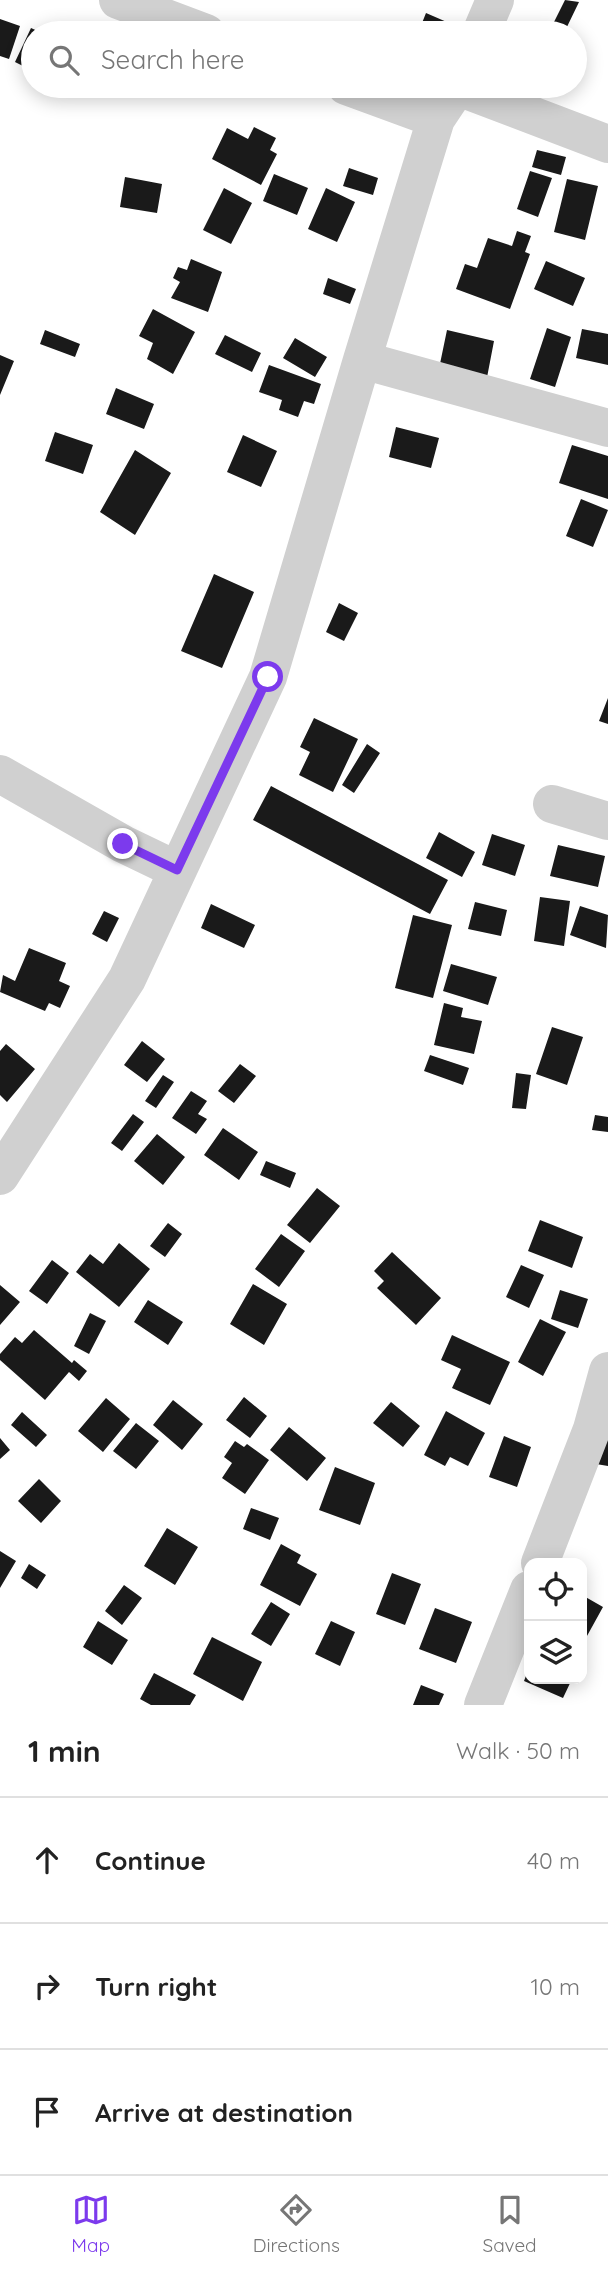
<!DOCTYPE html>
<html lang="en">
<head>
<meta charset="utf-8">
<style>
	:root { --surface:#fff; --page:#f6f6f6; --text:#222; --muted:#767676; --line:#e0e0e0; --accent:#7c3aed }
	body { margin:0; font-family:Quicksand,sans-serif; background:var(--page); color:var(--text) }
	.controls { position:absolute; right:21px; bottom:21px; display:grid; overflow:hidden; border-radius:14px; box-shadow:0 4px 18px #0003 }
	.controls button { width:63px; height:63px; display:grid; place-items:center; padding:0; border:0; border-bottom:2px solid var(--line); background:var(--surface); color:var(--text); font:35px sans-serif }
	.stop { position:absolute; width:21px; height:21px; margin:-16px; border:5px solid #7c3aed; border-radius:50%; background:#fff }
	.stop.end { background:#7c3aed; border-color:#fff; box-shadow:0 2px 7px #0008 }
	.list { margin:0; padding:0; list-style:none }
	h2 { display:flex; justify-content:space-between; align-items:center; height:91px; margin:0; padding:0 28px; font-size:30px }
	h2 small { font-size:23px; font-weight:400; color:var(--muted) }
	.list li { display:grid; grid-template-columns:46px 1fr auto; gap:21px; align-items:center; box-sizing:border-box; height:126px; padding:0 28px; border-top:2px solid var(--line) }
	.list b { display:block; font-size:26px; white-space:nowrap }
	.list em { font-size:23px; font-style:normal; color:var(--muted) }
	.icon { flex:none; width:38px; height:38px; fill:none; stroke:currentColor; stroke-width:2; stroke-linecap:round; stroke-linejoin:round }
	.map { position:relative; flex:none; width:608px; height:1705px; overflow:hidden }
	.search { position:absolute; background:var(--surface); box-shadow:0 4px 18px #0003; left:21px; right:21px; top:21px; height:77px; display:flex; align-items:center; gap:18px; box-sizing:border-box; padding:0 24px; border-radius:38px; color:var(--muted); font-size:26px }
	.sheet { height:469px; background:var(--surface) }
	nav { display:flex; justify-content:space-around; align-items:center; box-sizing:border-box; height:98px; border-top:2px solid var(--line); background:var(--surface); font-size:19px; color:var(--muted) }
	nav a { display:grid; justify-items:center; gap:4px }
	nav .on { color:var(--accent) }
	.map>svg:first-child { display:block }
	.building { fill:#1a1a1a }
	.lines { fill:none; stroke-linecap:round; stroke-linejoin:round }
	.minor { stroke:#d0d0d0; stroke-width:38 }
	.route { stroke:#7c3aed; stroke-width:9 }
</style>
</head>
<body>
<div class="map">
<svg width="608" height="1705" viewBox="0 0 608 1705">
	<rect width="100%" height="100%" fill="#fff"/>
	<path class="building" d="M565,0L579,2L564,33H557L550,30Z
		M426,13L456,26L453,33H418Z
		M0,19L20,26L9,59L0,56Z
		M31,28L42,33H33V71L15,62Z
		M254,127L276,138L270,150L277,154L261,185L212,159L227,128L248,139Z
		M537,150L566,157L561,175L532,167Z
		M349,168L378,178L373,195L343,186Z
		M530,171L552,178L538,217L517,209Z
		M274,174L308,188L297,215L263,201Z
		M125,177L162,184L157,213L120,207Z
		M567,179L598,186L585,240L554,232Z
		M224,188L252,203L231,244L203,230Z
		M326,188L355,202L337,242L308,229Z
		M517,231L531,236L525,252L530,254L510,309L456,289L465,264L477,268L488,238L512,246Z
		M191,259L222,272L208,312L171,298L180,282L173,278L178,267L187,270Z
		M546,261L585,278L573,306L534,289Z
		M328,278L356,289L350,304L323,294Z
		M153,309L195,332L173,374L147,359L153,343L139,336Z
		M547,328L571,337L555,387L530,379Z
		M582,329L608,334V365L576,358Z
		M45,330L80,344L75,357L40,344Z
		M447,330L494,341L484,393L436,383Z
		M225,335L261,353L252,372L215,354Z
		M295,338L327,357L315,377L283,358Z
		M0,355L14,361L0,395Z
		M269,365L321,384L314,404L304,401L298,417L279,410L282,400L259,392Z
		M116,388L154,404L144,429L106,414Z
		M396,427L439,438L431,468L389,457Z
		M55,432L93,445L83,474L45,461Z
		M243,435L277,451L261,487L227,472Z
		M572,445L608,456V499L559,483Z
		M135,450L171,473L135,535L100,512Z
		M581,499L608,510L593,547L566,536Z
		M214,574L254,592L222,668L181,651Z
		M339,603L358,613L344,641L326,632Z
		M608,698V724L599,721Z
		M314,718L358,739L333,792L299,775L310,752L300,747Z
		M367,744L380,753L354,793L342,785Z
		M271,786L448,880L430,914L253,820Z
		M439,832L475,852L462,877L426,858Z
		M492,834L525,845L515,876L482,865Z
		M558,845L605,856L598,887L550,876Z
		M540,897L570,901L564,946L534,941Z
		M475,902L507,910L501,936L468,929Z
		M211,904L255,925L244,948L201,928Z
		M580,906L608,915L606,948L570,935Z
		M104,911L119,918L107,942L92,934Z
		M413,915L452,925L433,998L395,988Z
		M29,948L66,963L59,981L70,986L60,1008L49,1003L45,1011L0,992L3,975L15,981Z
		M451,964L497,977L488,1005L443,991Z
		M444,1003L463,1008L461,1017L482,1021L474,1054L434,1045Z
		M552,1027L583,1037L567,1085L536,1074Z
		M142,1041L165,1059L147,1082L124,1065Z
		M6,1044L35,1069L7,1102L0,1095V1051Z
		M430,1055L469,1068L463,1085L424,1071Z
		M240,1064L256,1076L234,1103L218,1091Z
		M516,1073L531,1075L526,1109L512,1108Z
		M163,1075L174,1082L156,1108L145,1101Z
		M191,1091L207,1101L198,1114L207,1119L196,1134L172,1118Z
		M133,1114L144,1122L122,1151L111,1143Z
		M595,1115L608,1117V1132L592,1130Z
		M223,1128L258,1152L239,1180L204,1155Z
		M157,1134L185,1157L163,1185L134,1161Z
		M266,1161L296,1173L290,1188L260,1175Z
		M317,1188L340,1206L310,1243L287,1225Z
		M540,1220L583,1237L572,1268L528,1251Z
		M168,1223L182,1234L165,1257L150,1246Z
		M281,1234L305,1251L279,1287L255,1269Z
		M119,1243L150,1269L119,1307L76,1272L90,1254L103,1264Z
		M392,1252L441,1298L416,1325L377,1288L384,1281L374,1271Z
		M52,1260L69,1273L47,1304L29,1291Z
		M521,1265L544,1275L529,1308L506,1297Z
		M253,1284L287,1304L264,1345L230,1324Z
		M0,1285L20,1302L0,1325Z
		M560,1290L588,1299L578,1328L551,1319Z
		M148,1300L183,1322L168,1345L134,1322Z
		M90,1313L106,1321L89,1354L74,1346Z
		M540,1319L566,1332L543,1376L518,1362Z
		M34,1330L72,1363L74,1360L87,1371L79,1381L69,1372L45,1400L0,1360V1354L15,1337L22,1343Z
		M452,1335L510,1362L490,1405L452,1388L461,1369L441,1360Z
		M244,1397L267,1416L250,1438L226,1420Z
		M106,1398L130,1419L103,1452L78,1431Z
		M173,1400L203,1424L182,1450L153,1425Z
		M391,1402L420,1426L403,1447L373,1423Z
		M446,1411L485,1433L468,1466L450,1457L445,1466L424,1455Z
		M22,1412L47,1435L36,1447L11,1425Z
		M136,1423L159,1441L136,1469L113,1451Z
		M608,1424V1466L596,1464Z
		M289,1427L326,1458L307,1481L270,1450Z
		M504,1436L531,1447L517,1487L489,1477Z
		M0,1438L10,1450L0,1459Z
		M235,1441L244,1447L247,1444L269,1460L245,1494L222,1478L232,1463L224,1457Z
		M335,1467L375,1483L360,1525L319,1510Z
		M39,1479L61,1501L41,1523L18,1501Z
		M251,1508L279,1518L270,1540L243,1529Z
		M167,1528L198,1547L175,1585L144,1566Z
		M281,1544L301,1555L297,1563L317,1574L300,1606L260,1585Z
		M0,1551L16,1561L0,1588Z
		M29,1564L46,1575L37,1589L21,1578Z
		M392,1573L421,1584L405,1625L376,1614Z
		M124,1585L142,1598L122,1625L105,1611Z
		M582,1595L603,1607L582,1645Z
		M271,1602L290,1614L271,1646L251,1634Z
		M435,1608L472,1622L456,1663L419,1649Z
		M98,1621L128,1640L112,1665L83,1647Z
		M331,1621L355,1632L340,1666L315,1654Z
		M212,1637L262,1662L243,1701L193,1674Z
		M529,1668V1679H572L563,1698L524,1681Z
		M154,1673L196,1695L190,1705H151L140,1699Z
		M421,1685L444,1694L439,1705H413Z"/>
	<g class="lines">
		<path class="minor" d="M118,0L206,33
			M481,33L495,0
			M346,86L436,119
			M458,87L608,144
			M362,360L608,428
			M0,774L123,844L177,870
			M552,804L608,821
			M0,1176L127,979L268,677L362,360L436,119L458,86
			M540,1563L592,1429L608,1371
			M483,1705L529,1590"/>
	</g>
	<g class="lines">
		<path class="route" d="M123,844L177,870L268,677"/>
	</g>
</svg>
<div class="controls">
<button><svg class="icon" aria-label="locate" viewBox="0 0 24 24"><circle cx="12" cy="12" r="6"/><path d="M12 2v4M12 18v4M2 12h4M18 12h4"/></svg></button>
<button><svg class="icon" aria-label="layers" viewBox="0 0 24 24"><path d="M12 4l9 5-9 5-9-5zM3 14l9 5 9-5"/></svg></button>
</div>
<div class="stop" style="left:268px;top:677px"></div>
<div class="stop end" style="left:123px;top:844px"></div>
<div class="search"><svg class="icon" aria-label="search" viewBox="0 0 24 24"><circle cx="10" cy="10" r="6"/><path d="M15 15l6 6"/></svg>Search here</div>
</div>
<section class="sheet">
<h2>1 min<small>Walk · 50 m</small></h2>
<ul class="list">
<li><svg class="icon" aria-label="ahead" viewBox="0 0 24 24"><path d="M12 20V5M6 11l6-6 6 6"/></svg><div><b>Continue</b></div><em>40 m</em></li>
<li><svg class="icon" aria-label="right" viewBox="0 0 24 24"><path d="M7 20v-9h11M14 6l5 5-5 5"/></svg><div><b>Turn right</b></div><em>10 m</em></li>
<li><svg class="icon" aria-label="arrive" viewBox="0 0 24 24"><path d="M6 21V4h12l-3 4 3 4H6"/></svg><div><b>Arrive at destination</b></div></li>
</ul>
</section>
<nav>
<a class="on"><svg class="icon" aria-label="map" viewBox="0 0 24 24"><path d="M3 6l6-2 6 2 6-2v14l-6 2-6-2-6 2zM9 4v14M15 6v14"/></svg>Map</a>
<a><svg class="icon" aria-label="directions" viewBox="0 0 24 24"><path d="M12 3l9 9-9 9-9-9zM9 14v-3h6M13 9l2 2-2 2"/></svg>Directions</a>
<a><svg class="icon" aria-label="saved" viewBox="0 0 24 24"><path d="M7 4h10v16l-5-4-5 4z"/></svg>Saved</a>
</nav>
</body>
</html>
